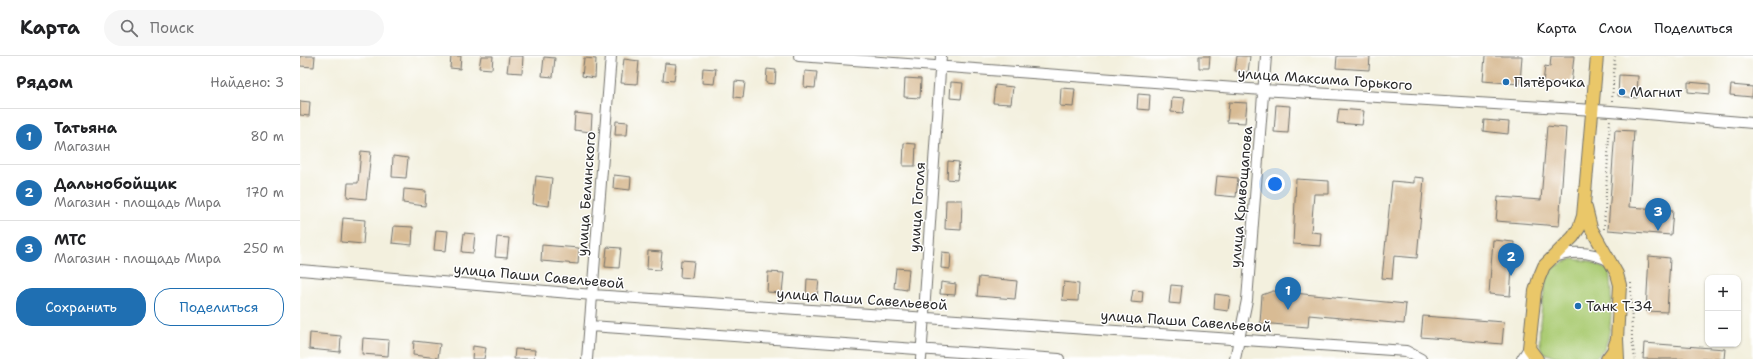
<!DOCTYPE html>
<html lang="ru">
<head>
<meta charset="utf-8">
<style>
	:root { --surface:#fff; --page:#f6f6f6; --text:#202124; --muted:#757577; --line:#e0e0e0; --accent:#1f6fb2 }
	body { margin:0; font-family:"Shantell Sans",sans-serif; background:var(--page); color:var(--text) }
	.controls { position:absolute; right:12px; bottom:12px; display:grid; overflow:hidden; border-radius:8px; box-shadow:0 1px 3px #0004 }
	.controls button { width:36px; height:36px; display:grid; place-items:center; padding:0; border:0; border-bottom:1px solid var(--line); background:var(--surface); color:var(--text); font:20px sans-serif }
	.you { position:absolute; left:975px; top:128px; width:14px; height:14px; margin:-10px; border:3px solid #fff; border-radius:50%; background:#1a73e8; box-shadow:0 0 0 6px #1a73e833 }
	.badge { display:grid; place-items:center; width:26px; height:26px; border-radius:50%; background:var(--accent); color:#fff; font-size:13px; font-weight:700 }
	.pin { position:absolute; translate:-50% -33px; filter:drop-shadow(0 1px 2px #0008) }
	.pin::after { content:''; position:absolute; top:21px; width:14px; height:12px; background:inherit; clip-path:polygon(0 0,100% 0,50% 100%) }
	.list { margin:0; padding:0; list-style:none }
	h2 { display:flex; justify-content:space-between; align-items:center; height:52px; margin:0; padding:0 16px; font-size:17px }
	h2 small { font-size:13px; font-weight:400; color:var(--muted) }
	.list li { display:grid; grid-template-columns:26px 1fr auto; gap:12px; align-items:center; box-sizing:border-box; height:56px; padding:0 16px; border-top:1px solid var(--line) }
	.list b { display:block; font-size:15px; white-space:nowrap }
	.list p { margin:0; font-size:13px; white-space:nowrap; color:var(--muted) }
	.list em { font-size:13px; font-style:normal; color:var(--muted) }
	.actions { display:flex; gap:8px; padding:12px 16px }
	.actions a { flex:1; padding:9px 0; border:1px solid var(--accent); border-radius:16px; text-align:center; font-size:14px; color:var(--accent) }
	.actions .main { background:var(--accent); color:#fff }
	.icon { flex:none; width:22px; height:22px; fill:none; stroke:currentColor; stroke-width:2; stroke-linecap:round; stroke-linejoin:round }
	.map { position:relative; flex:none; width:1453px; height:303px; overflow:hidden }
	header { display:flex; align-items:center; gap:24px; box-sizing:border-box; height:56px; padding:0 20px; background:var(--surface); border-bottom:1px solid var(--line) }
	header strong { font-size:19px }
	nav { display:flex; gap:22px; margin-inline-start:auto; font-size:14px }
	.search { width:280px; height:36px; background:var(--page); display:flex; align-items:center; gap:10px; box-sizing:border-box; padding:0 14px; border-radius:22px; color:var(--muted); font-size:15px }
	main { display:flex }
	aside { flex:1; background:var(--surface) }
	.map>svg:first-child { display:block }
	.green { fill:#accc74; stroke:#6c7c50 }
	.building { fill:#d8bb94 }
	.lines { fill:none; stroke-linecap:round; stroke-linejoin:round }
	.minor-casing { stroke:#71706a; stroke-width:12 }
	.major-casing { stroke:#71706a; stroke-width:14 }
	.path { stroke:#71706a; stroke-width:2; stroke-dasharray:1 3; stroke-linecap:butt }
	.minor { stroke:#fff; stroke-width:10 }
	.major { stroke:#eac769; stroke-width:12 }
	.poi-dot { fill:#1f6fb2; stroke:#fff; stroke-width:1.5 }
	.labels { text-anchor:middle; stroke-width:3; stroke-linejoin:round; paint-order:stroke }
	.street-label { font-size:14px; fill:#2b2b2b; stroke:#fff }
	.poi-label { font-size:14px; fill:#2b2b2b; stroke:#fff; text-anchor:start }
</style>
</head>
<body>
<header>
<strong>Карта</strong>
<div class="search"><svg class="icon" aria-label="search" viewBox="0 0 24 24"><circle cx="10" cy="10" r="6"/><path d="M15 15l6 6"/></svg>Поиск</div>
<nav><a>Карта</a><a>Слои</a><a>Поделиться</a></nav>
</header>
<main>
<aside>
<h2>Рядом<small>Найдено: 3</small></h2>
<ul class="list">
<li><span class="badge">1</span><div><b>Татьяна</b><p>Магазин</p></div><em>80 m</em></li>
<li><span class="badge">2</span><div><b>Дальнобойщик</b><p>Магазин · площадь Мира</p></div><em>170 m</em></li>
<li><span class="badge">3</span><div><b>МТС</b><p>Магазин · площадь Мира</p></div><em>250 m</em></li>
</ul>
<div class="actions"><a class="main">Сохранить</a><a>Поделиться</a></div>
</aside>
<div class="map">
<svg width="1453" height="303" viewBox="0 0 1453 303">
	<rect width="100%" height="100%" fill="#fff"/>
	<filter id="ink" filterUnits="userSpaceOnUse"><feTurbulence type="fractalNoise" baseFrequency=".025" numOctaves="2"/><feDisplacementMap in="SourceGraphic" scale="8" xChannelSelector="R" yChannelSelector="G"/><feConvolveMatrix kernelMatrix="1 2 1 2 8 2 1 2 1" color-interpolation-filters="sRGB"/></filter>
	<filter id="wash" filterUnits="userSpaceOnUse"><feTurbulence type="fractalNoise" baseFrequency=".012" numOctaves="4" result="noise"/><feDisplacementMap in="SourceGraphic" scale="16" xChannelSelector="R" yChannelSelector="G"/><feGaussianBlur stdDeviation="0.9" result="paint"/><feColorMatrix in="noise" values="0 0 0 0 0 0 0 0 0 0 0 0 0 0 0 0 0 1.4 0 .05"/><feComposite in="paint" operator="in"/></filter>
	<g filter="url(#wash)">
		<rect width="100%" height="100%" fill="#f3f0de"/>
		<path class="green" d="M1272,203L1290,205L1309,215C1312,234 1313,274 1305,291C1303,295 1298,299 1295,302C1282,303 1253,303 1243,296C1234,287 1245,226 1249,213Z"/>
		<g id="blocks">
			<path class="building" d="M0,0H15L14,11L0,10Z
				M151,0H161L160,13L150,12Z
				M181,0H193L192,13L179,12Z
				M209,0H223L222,17L207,16Z
				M899,0H910L909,12H899Z
				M937,0H950L948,16L935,15Z
				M1037,0H1070L1069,14L1036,12Z
				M1185,0H1222L1220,28L1183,25Z
				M1251,0H1274L1271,29L1243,27L1245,10L1250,11Z
				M244,1L255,2L253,21L242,20Z
				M284,2L296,3L295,22L282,20Z
				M324,3L339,5L337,28L321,27Z
				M365,7L376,8L374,25L363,24Z
				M403,12L416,13L414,28L402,27Z
				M467,13L476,14L475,28L466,27Z
				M505,15L517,16L515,32L504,31Z
				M1319,19L1338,20L1337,42L1318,40Z
				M605,22L621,23L620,42L604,41Z
				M435,25L445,26L443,42L434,41Z
				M651,26L663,27L661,43L650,42Z
				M1388,26L1410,28V38L1388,36Z
				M695,29L713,31L711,48L693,47Z
				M1431,29L1453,31L1452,41L1430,39Z
				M761,32L775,33L773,51L760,50Z
				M838,38L850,39L849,54L837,53Z
				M872,41L885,42L883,57L871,56Z
				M0,45L10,46L9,60L0,59Z
				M929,46L947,47L945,67L927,66Z
				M976,49L990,50L988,77L974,76Z
				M1039,53L1064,55L1062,69L1037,67Z
				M275,57L292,59L291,76L274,74Z
				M1184,64L1209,66L1208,78L1183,75Z
				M316,65L328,66L327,79H315Z
				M1247,70L1266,72L1259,170L1196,165L1198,141L1241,144Z
				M1315,74L1334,75L1329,151L1373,154L1371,179L1308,174Z
				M604,87L616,88L615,110H603Z
				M61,95L71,96L66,143L47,141L48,127H58Z
				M93,100L108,102L106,122L92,121Z
				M648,105L659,106L657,124L647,123Z
				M314,119L331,121L330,134L313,132Z
				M236,120L252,122L249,150L233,148Z
				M917,120L938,122L936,141L915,139Z
				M1114,121L1124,122L1117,202L1094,200L1092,223L1082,222L1092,125L1114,127Z
				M996,123L1029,125V138H1014L1011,176L1021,177L1020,190L993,188Z
				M104,133L126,135L125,150L103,147Z
				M646,144H662L661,174L645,173Z
				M43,162L65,164L63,188L41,186Z
				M94,170L113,171L112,189L92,187Z
				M136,174L148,175L146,195L134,194Z
				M164,177L175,178L173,197L162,196Z
				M197,181L209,182L207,202L195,201Z
				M1193,184L1214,186L1210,240L1189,238Z
				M242,189L279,192L278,208L241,205Z
				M307,191L321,192L319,212L305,211Z
				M348,195L362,196L360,214L347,213Z
				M642,196L651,197L650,213L641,212Z
				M1349,200L1370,202L1367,256L1346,255Z
				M381,204L394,205L392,222L380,221Z
				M596,212L609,213L607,234L594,232Z
				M468,216L484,217L482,237L467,236Z
				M679,221L717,225L715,243L677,240Z
				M507,223L519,224L517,241L506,240Z
				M641,226L656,228L655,239L640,238Z
				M764,226L779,228L778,245L762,244Z
				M871,229L882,230L880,248L869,247Z
				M833,234L843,235L842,247L831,246Z
				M973,235L1106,248L1104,268L1009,259L1008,271L960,267L962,239Z
				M915,238L930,240L928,255L914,253Z
				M1123,260L1204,266L1202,288L1121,281Z
				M10,277L41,280L40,296L9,293Z
				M63,282L89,284L88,300L62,298Z
				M114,285L140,288L138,302L113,299Z
				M1344,287L1425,293L1424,303H1343Z
				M173,290L186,292L184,303H172Z
				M215,293L235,294L234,303H214Z"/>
		</g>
	</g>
	<g filter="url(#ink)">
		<use href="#blocks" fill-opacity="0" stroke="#71706a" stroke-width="1"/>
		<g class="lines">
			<defs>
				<path id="minor" d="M499,0L963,34L1311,55L1453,67
					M1252,202C1272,194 1292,195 1311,206
					M0,214L293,239L1106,295L1121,303
					M291,270L759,303
					M287,303L311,0
					M621,303L641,0
					M935,303L947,244L966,0
					M1222,303L1229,292"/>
				<path id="major" d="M1286,152L1291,172L1317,218L1320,229L1317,283L1318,303
					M1237,303L1229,292L1235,235L1239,222L1244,210L1273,181L1279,172L1283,160L1297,0
					M1307,303L1313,295L1316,286"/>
			</defs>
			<use href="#minor" class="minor-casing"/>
			<use href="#major" class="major-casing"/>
			<path class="path" d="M1312,45L1315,0
				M1304,173L1310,63
				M1331,227L1332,284L1335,303"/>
			<use href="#minor" class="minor"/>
			<use href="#major" class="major"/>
		</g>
	</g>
	<g class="poi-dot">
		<circle cx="1206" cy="26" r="4"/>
		<circle cx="1322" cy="36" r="4"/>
		<circle cx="1278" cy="250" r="4"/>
	</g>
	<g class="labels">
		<g class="street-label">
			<text transform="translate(1025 23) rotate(4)" y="5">улица Максима Горького</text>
			<text transform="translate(286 138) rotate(-86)" y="5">улица Белинского</text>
			<text transform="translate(941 141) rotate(-85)" y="5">улица Кривощапова</text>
			<text transform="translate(617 151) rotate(-86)" y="5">улица Гоголя</text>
			<text transform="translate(239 220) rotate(5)" y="5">улица Паши Савельевой</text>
			<text transform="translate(562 243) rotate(4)" y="5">улица Паши Савельевой</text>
			<text transform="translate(886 265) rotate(4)" y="5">улица Паши Савельевой</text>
		</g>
		<g class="poi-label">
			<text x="1214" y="31">Пятёрочка</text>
			<text x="1330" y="41">Магнит</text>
			<text x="1286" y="255">Танк Т-34</text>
		</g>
	</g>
</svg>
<div class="controls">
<button>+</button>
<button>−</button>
</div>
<div class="you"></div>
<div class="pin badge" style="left:988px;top:254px">1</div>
<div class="pin badge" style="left:1211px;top:220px">2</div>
<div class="pin badge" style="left:1358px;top:175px">3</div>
</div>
</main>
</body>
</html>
